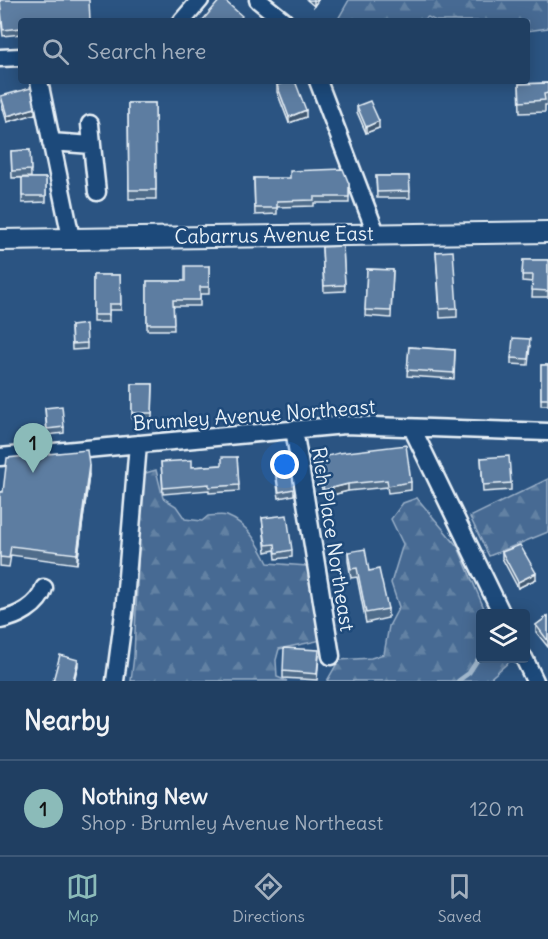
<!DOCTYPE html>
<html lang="en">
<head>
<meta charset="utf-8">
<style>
	:root { --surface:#203f62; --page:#284668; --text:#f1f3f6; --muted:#a2afbe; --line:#3d5877; --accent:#8bbbb9 }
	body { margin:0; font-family:Delius,sans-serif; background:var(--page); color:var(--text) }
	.controls { position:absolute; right:18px; bottom:18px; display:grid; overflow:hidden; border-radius:6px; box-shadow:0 3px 15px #0003 }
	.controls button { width:54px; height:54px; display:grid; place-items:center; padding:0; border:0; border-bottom:2px solid var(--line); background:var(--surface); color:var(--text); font:30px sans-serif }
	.you { position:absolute; left:285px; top:465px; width:21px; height:21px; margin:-15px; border:4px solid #fff; border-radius:50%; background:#1a73e8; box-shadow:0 0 0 9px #1a73e833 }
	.badge { display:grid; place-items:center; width:39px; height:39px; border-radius:50%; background:var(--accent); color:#111; font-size:20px; font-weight:700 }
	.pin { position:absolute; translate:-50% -50px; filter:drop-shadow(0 2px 3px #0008) }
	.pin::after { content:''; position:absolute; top:32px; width:21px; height:18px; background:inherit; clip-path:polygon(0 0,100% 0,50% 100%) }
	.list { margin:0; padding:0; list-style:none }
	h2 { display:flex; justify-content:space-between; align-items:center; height:78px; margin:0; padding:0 24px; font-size:26px }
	h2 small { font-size:20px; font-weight:400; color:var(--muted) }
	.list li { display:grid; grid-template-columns:39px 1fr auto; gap:18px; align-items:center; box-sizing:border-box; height:96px; padding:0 24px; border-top:2px solid var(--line) }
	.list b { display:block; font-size:22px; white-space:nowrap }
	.list p { margin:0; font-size:20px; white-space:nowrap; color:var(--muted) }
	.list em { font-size:20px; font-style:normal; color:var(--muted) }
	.icon { flex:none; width:33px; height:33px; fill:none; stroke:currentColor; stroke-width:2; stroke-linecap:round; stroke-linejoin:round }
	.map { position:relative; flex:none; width:548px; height:681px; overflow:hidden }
	.search { position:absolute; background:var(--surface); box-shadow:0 3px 15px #0003; left:18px; right:18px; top:18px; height:66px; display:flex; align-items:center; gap:15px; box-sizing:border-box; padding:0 21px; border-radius:6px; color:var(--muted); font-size:22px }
	.sheet { height:174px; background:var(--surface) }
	nav { display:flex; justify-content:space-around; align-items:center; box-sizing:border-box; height:84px; border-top:2px solid var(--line); background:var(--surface); font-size:16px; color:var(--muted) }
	nav a { display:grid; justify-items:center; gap:3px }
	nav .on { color:var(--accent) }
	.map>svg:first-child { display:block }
	.forest { fill:url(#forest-firs); stroke:#98aec6; stroke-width:1.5 }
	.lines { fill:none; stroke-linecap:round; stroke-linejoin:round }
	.stream { stroke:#a0b6cb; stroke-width:4.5 }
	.minor-casing { stroke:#e8f1f8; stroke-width:21 }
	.major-casing { stroke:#e8f1f8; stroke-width:24 }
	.minor { stroke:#1f4a7a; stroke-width:16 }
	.major { stroke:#1f4a7a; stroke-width:20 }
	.wall { fill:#506c8a; stroke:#e8f1f8; stroke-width:1.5 }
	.shaded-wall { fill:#415871; stroke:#e8f1f8; stroke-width:1.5 }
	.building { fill:#5d7da1; stroke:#e8f1f8; stroke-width:1.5 }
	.labels { text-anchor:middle; stroke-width:5; stroke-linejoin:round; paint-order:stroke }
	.street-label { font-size:20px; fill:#e8f1f8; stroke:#1f4a7a }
</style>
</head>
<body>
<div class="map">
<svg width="548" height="681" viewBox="0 0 548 681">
	<defs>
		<pattern id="forest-firs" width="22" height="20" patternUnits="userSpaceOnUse" patternTransform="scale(1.5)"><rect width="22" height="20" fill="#476b93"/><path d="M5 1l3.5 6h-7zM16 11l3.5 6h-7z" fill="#6281a3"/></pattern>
	</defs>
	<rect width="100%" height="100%" fill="#2b5482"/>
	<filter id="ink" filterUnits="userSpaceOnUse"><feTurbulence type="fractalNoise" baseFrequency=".0167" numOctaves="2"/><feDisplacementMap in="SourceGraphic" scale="12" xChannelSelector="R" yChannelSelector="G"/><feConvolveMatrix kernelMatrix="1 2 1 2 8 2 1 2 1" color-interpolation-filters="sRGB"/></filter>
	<g filter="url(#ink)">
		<path class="forest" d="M349,0H548V28L527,31V21H436L428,17L421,21H337Z
			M156,470L163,498L176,506L185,519L202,521L208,516C214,516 222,514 227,516C248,524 259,545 268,563L307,566L322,623V640L279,649L276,660L277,677L287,681H131L134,656L142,474Z
			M548,479V532L489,556L470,517Z
			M417,498L458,547L486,613L480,614V658L509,659L510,661L487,681H327L339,660L371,658L384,654L389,626L399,607L391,583L403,544L391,519L403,503Z"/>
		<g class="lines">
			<path class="stream" d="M458,681L469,673L480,656"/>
			<defs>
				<path id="minor" d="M258,0L284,21
					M182,21L200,0
					M0,58L21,57
					M39,81L71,238
					M318,81L376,233
					M90,124L92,145
					M51,142L92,145L97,192
					M412,428L502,614
					M294,429L331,656
					M0,457L345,425L548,432
					M0,620C17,617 39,606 44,588
					M524,658L535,681
					M115,681L124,613L138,444"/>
				<path id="major" d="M0,240L548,232"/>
			</defs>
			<use href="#minor" class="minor-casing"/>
			<use href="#major" class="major-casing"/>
			<use href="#minor" class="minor"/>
			<use href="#major" class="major"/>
		</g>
		<path class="wall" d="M0,0L21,21V34L3,36L0,14Z
			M307,0H318L314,6Z
			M548,83V105H545V112L520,113L519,84Z
			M277,85L306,117L289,123L277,92Z
			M1,96L35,114L7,122L1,102Z
			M128,103H155L156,199H129Z
			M357,106L379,128L366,133L357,112Z
			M30,150L31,177L12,178L11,151Z
			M376,176H409L410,198H377Z
			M22,178H46V202L22,203Z
			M254,178L349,184V203H314V206L277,207V214L255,215Z
			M343,246L345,291L324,292L322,247Z
			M436,252L457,308V317L440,318Z
			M523,260H548V297H532L533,282L522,281Z
			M209,266V294H200V306H173L174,330H147V281H185Z
			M367,269L393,270L391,318L365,316Z
			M93,275H120L121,310H109V322H93Z
			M71,326L87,343V349L72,350Z
			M530,346L528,365L511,364V358Z
			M409,347L455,350L454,379L407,376Z
			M541,365H548V405H541Z
			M132,384H153L152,419H132Z
			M45,408L64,427V433L47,435Z
			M237,457L239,491L209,493V490L163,494L161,462L192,467L222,465Z
			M274,458L294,489V495L279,498L274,464Z
			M481,458L511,483V490L483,492Z
			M316,459L411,482V490L388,493L387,487L348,491L324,497L316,466Z
			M89,475L77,564L11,555L9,567L0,566V492H3Z
			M262,518L292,550V557L276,559L275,550L266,552Z
			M348,552L369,571L388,609V618L366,623L357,577L351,578L348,561Z
			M502,552L536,579L518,588L502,558Z
			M548,616V647L536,632V625Z
			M319,656L317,680L283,678V671Z"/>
		<path class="shaded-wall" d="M314,0H318L314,6Z
			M35,108V114L7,122V116Z
			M306,110V117L289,123V117Z
			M379,121V128L366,133V127Z
			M89,465V475L77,564V554Z
			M348,484V491L324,497V490Z
			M536,573V579L518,588V582Z
			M78,660V666L74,681H73Z"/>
		<path class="building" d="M0,0H89L90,21H21V28L3,30Z
			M220,0H224L242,16L238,21H202Z
			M289,81H295L306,110L289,117L277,85Z
			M548,83V93L544,94L545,100L520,102L519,84Z
			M31,88L35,108L7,116L1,96Z
			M370,101L379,121L366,127L357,106Z
			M128,103H155L156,190H129Z
			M30,150L31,170L12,171L11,151Z
			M343,169L349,184V197H314V200L277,201V208H255L254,178H290V171Z
			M376,176H409L410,191L377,192Z
			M22,178H46V196H22Z
			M343,246L345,285L324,286L322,247Z
			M453,251L457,308L440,309L436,252Z
			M523,260H548V291L532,290L533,275H522Z
			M185,266H209V287H200V300H173L174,324H147V281H185Z
			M367,269L393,270L391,311L365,310Z
			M93,275H120L121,304H109V315H93Z
			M86,324L87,343L72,344L71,326Z
			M513,338L530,339L528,359L511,358Z
			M409,347L455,350L454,373L407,370Z
			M541,365H548V399H541Z
			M132,384H153L152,413H132Z
			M62,406L64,427L47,429L45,408Z
			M406,445L411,482L388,486L387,480L348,484L324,490L316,459L339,453Z
			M87,450L89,465L77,554L11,546L9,558L0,557V492H3L7,458Z
			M289,456L294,489L279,492L274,458Z
			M509,456L511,483L483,485L481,458Z
			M222,457H237L239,485L209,487V484L163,488L161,462L192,460V467L222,465Z
			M287,515L292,550L276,553L275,544L266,545L262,518Z
			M520,545L536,573L518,582L502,552Z
			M365,549L369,571L379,569L388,609L366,613L357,568L351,569L348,552Z
			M548,616V641L536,625Z
			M284,648L319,650L317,674L283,671Z
			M60,655L78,660L73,681H53Z"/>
	</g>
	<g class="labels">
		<g class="street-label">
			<text transform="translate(274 235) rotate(-1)" y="7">Cabarrus Avenue East</text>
			<text transform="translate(254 415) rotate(-4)" y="7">Brumley Avenue Northeast</text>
			<text transform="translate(333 539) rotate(81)" y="7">Rich Place Northeast</text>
		</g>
	</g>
</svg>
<div class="controls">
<button><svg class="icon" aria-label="layers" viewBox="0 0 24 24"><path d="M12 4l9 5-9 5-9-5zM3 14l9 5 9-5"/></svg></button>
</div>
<div class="you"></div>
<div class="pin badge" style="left:33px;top:473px">1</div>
<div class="search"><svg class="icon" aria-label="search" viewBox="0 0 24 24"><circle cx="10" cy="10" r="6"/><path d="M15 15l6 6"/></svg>Search here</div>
</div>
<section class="sheet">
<h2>Nearby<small></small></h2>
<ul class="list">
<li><span class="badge">1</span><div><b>Nothing New</b><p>Shop · Brumley Avenue Northeast</p></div><em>120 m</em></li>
</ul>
</section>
<nav>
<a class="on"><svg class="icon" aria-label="map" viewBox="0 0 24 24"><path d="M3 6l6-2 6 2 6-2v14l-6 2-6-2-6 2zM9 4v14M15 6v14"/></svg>Map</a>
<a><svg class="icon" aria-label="directions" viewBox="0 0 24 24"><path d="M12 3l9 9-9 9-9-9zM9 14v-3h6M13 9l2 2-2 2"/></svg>Directions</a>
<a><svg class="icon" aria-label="saved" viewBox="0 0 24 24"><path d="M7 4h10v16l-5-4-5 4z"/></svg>Saved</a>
</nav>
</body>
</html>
